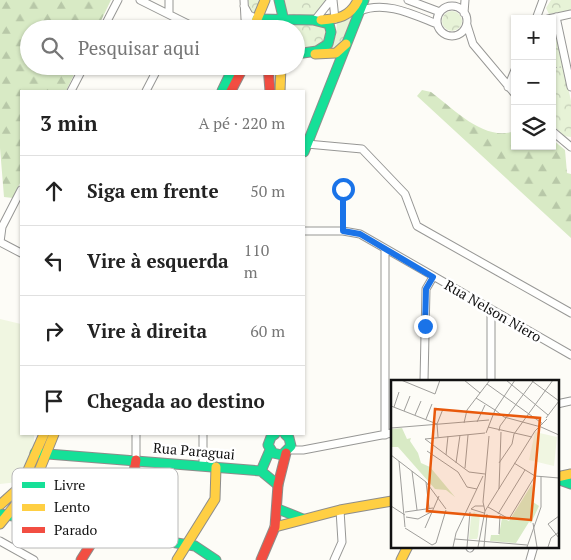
<!DOCTYPE html>
<html lang="pt">
<head>
<meta charset="utf-8">
<style>
	:root { --surface:#fff; --page:#f2f2f2; --text:#222; --muted:#767676; --line:#e0e0e0 }
	body { margin:0; font-family:"PT Serif",serif; background:var(--page); color:var(--text) }
	.controls { position:absolute; right:15px; top:15px; display:grid; overflow:hidden; border-radius:0px; box-shadow:0 1px 4px #0004 }
	.controls button { width:45px; height:45px; display:grid; place-items:center; padding:0; border:0; border-bottom:1px solid var(--line); background:var(--surface); color:var(--text); font:25px sans-serif }
	.stop { position:absolute; width:15px; height:15px; margin:-11px; border:4px solid #1a73e8; border-radius:50%; background:#fff }
	.stop.end { background:#1a73e8; border-color:#fff; box-shadow:0 1px 5px #0008 }
	.list { margin:0; padding:0; list-style:none }
	h2 { display:flex; justify-content:space-between; align-items:center; height:65px; margin:0; padding:0 20px; font-size:21px }
	h2 small { font-size:16px; font-weight:400; color:var(--muted) }
	.list li { display:grid; grid-template-columns:32px 1fr auto; gap:15px; align-items:center; box-sizing:border-box; height:70px; padding:0 20px; border-top:1px solid var(--line) }
	.list b { display:block; font-size:19px; white-space:nowrap }
	.list em { font-size:16px; font-style:normal; color:var(--muted) }
	.icon { flex:none; width:28px; height:28px; fill:none; stroke:currentColor; stroke-width:2; stroke-linecap:round; stroke-linejoin:round }
	.map { position:relative; flex:none; width:571px; height:560px; overflow:hidden }
	.search { position:absolute; background:var(--surface); box-shadow:0 1px 4px #0004; left:20px; top:20px; width:285px; height:55px; display:flex; align-items:center; gap:12px; box-sizing:border-box; padding:0 18px; border-radius:28px; color:var(--muted); font-size:19px }
	.panel { position:absolute; background:var(--surface); box-shadow:0 1px 4px #0004; left:20px; top:90px; width:285px; height:345px; border-radius:0px }
	.map>svg:first-child { display:block }
	.forest { fill:url(#forest-firs) }
	.park { fill:url(#park-crowns) }
	.pitch { fill:#f0f6e1 }
	.lines { fill:none; stroke-linecap:round; stroke-linejoin:round }
	.lane-casing { stroke:#979795; stroke-width:5 }
	.street-casing { stroke:#979795; stroke-width:9 }
	.fast-casing { stroke:#8e8d8b; stroke-width:11 }
	.slow-casing { stroke:#8e8d8b; stroke-width:11 }
	.jam-casing { stroke:#8e8d8b; stroke-width:11 }
	.path { stroke:#b9b9b8; stroke-width:1; stroke-dasharray:5 2.5; stroke-linecap:butt }
	.lane { stroke:#fffffe; stroke-width:3 }
	.street { stroke:#fffffe; stroke-width:7 }
	.fast { stroke:#16e098; stroke-width:9 }
	.slow { stroke:#ffcf43; stroke-width:9 }
	.jam { stroke:#f24e42; stroke-width:9 }
	.route { stroke:#1a73e8; stroke-width:6 }
	.labels { text-anchor:middle; stroke-width:5; stroke-linejoin:round; paint-order:stroke }
	.street-label { font-size:14px; fill:#111; stroke:#fff }
	.inset-road { fill:none; stroke:#9f9e9b; stroke-width:1 }
	.view { fill:#e8590c; fill-opacity:0.15; stroke:#e8590c; stroke-width:2.5 }
	.inset-edge { fill:none; stroke:#111; stroke-width:2.5 }
	.key { fill:#fff; stroke:#b8b8b8; stroke-width:1 }
	.key-label { font-size:14px; fill:#111 }
</style>
</head>
<body>
<div class="map">
<svg width="571" height="560" viewBox="0 0 571 560">
	<defs>
		<pattern id="forest-firs" width="22" height="20" patternUnits="userSpaceOnUse" patternTransform="scale(1.25)"><rect width="22" height="20" fill="#d8eac5"/><path d="M5 1l3.5 6h-7zM16 11l3.5 6h-7z" fill="#b8c8a8"/></pattern>
		<pattern id="park-crowns" width="20" height="18" patternUnits="userSpaceOnUse" patternTransform="scale(1.25)"><rect width="20" height="18" fill="#e7f3d7"/><path d="M2 6a3 3 0 1 1 6 0M12 15a3 3 0 1 1 6 0" fill="none" stroke="#c5cfb8"/></pattern>
	</defs>
	<rect width="100%" height="100%" fill="#fdfcf7"/>
	<path class="forest" d="M0,0H111L97,29H29V66H78L66,91H21V181L13,198L4,197L0,148Z
		M422,90L431,92C454,109 484,142 515,131V146H552V139L565,150L567,173L571,174V238L417,96Z"/>
	<path class="park" d="M248,0H262L255,15L251,13Z
		M281,0H327L314,16C293,18 289,21 281,0Z
		M551,0H571V10L549,14L546,8Z
		M442 21a10 10 0 1 1 20 0a10 10 0 1 1-20 0Z
		M356,12C349,32 347,45 325,52L336,36L337,23L351,18Z
		M319,23L329,29L328,41L313,49L296,50V29H262L269,24Z
		M552,24L555,28L571,101V137L564,136L552,124Z"/>
	<path class="pitch" d="M0,319L21,324V434H34V450L18,482L0,484Z"/>
	<g class="lines">
		<defs>
			<path id="lane" d="M343,189V231"/>
			<path id="street" d="M140,0L198,29
				M169,0V14
				M244,0L245,19L254,27
				M333,0L335,19
				M408,0L440,12
				M244,6L249,15L257,19
				M437 21a15 15 0 1 1 30 0a15 15 0 1 1-30 0Z
				M360,11C385,0 414,15 437,24
				M464,13L465,0
				M556,17L571,87
				M536,19L543,0
				M548,19L571,14
				M315,20L331,0
				M467,25L473,44L515,94
				M103,29L118,0
				M178,29L182,21
				M508,87L515,70
				M71,91L84,66
				M146,91L159,66
				M552,131L571,147
				M307,144L362,149L405,194L417,226L571,313
				M304,231H343L360,234L571,355
				M0,242L2,227L21,190
				M0,242L21,253
				M491,310V381
				M424,381L426,289L433,277
				M557,404L571,401
				M203,434V466
				M385,435V249
				M289,450H303L392,433
				M136,460V434
				M0,541L34,560
				M470,548L471,546
				M334,560L342,542L340,510
				M530,560L534,546"/>
			<path id="fast" d="M279,0L284,21
				M257,19L313,20L329,24L331,32L328,44L317,51L296,54
				M222,91L234,66
				M304,152L364,0
				M275,434L271,437L268,445L273,453L282,455L291,446L289,438L285,434
				M35,453L261,471L278,485
				M261,471L270,450
				M557,479L571,484
				M35,482L36,521
				M278,509L303,519
				M0,514L195,546L216,560"/>
			<path id="slow" d="M321,20C338,19 350,17 358,0
				M253,29L265,0
				M315,54L336,53L346,44
				M280,91L281,66
				M557,477L571,474
				M0,505L21,486L44,434
				M0,524L35,481L54,434
				M275,527L340,510L392,501
				M177,560L215,499L216,467
				M401,560L408,546"/>
			<path id="jam" d="M268,66L270,91
				M231,91L244,66
				M81,560L133,477L136,460
				M261,560L275,527L278,485L286,453"/>
		</defs>
		<use href="#lane" class="lane-casing"/>
		<use href="#street" class="street-casing"/>
		<use href="#fast" class="fast-casing"/>
		<use href="#slow" class="slow-casing"/>
		<use href="#jam" class="jam-casing"/>
		<path class="path" d="M552,68L561,67"/>
		<use href="#lane" class="lane"/>
		<use href="#street" class="street"/>
		<use href="#fast" class="fast"/>
		<use href="#slow" class="slow"/>
		<use href="#jam" class="jam"/>
	</g>
	<g class="lines">
		<path class="route" d="M343,189V231L360,234L433,277L426,289L425,326"/>
	</g>
	<g class="labels">
		<g class="street-label">
			<text transform="translate(493 311) rotate(30)" y="5">Rua Nelson Niero</text>
			<text transform="translate(194 451) rotate(5)" y="5">Rua Paraguai</text>
		</g>
	</g>
	<g transform="translate(391 380)">
		<rect width="168" height="168" fill="#fdfcf7"/>
		<path d="M11,48L16,59L20,58L19,61L27,73L30,83L39,87L64,117L55,110L44,109L7,67H0V49ZM141,104L142,122L148,126L140,143L138,142L125,163L99,161L100,155H108L111,138L118,141Z" fill="#d8eac5"/>
		<path d="M83,132L89,135L87,156L86,159H78L80,137Z" fill="#e7f3d7"/>
		<path d="M144,52L166,57L163,86L138,80Z" fill="#f0f6e1"/>
		<path class="inset-road" d="M10,0L44,14L49,0M73,0L89,13M115,0L157,35M141,1L168,21L155,38M96,4L152,44M85,18L104,30L124,0M0,26L46,44M3,27L8,12M13,31L19,16M24,35L30,21M35,39L41,24M86,42L94,25M73,43L76,30L99,0M97,47L141,57M150,47L168,55M0,48L98,40M108,51L109,46L143,0M95,53L104,30L113,37L150,47M123,54L162,0M47,57L46,44L52,29M34,59L78,92L94,94M34,59L94,53M36,71L67,92L76,107L86,109M0,75L35,102L55,129M55,75L57,56M8,81L14,147M65,83L69,55M108,83L121,64L123,54M123,83L144,96L168,98M74,88L77,55M21,91L26,130M35,102L38,128M108,109L110,52M0,126L14,135M93,126H84L80,129L93,133M97,127L118,139L144,96M94,131L92,122L98,56M14,132L42,128M107,134L134,90M168,136L157,144L168,158M15,137L27,139L40,132M142,143L146,167M14,148L41,165M34,148L48,116M108,154L109,135M64,159L136,165M41,165L45,163L55,130M62,167L65,153L92,96M76,167L79,132M87,167L94,131L144,51L156,39M93,167L96,134M136,167L150,127V97M157,167L160,158L168,152"/>
		<path class="view" d="M44,29L149,38L140,140L36,131Z"/>
		<rect width="168" height="168" class="inset-edge"/>
	</g>
	<rect x="12" y="468" width="166" height="80" rx="8" class="key"/>
	<rect x="22" y="482" width="23" height="6" fill="#16e098"/>
	<rect x="22" y="504" width="23" height="7" fill="#ffcf43"/>
	<rect x="22" y="527" width="23" height="6" fill="#f24e42"/>
	<g class="key-label">
		<text x="54" y="490">Livre</text>
		<text x="54" y="512">Lento</text>
		<text x="54" y="535">Parado</text>
	</g>
</svg>
<div class="controls">
<button>+</button>
<button>−</button>
<button><svg class="icon" aria-label="layers" viewBox="0 0 24 24"><path d="M12 4l9 5-9 5-9-5zM3 14l9 5 9-5"/></svg></button>
</div>
<div class="stop" style="left:343px;top:189px"></div>
<div class="stop end" style="left:425px;top:326px"></div>
<div class="search"><svg class="icon" aria-label="search" viewBox="0 0 24 24"><circle cx="10" cy="10" r="6"/><path d="M15 15l6 6"/></svg>Pesquisar aqui</div>
<section class="panel">
<h2>3 min<small>A pé · 220 m</small></h2>
<ul class="list">
<li><svg class="icon" aria-label="ahead" viewBox="0 0 24 24"><path d="M12 20V5M6 11l6-6 6 6"/></svg><div><b>Siga em frente</b></div><em>50 m</em></li>
<li><svg class="icon" aria-label="left" viewBox="0 0 24 24"><path d="M17 20v-9H6M10 6l-5 5 5 5"/></svg><div><b>Vire à esquerda</b></div><em>110 m</em></li>
<li><svg class="icon" aria-label="right" viewBox="0 0 24 24"><path d="M7 20v-9h11M14 6l5 5-5 5"/></svg><div><b>Vire à direita</b></div><em>60 m</em></li>
<li><svg class="icon" aria-label="arrive" viewBox="0 0 24 24"><path d="M6 21V4h12l-3 4 3 4H6"/></svg><div><b>Chegada ao destino</b></div></li>
</ul>
</section>
</div>
</body>
</html>
